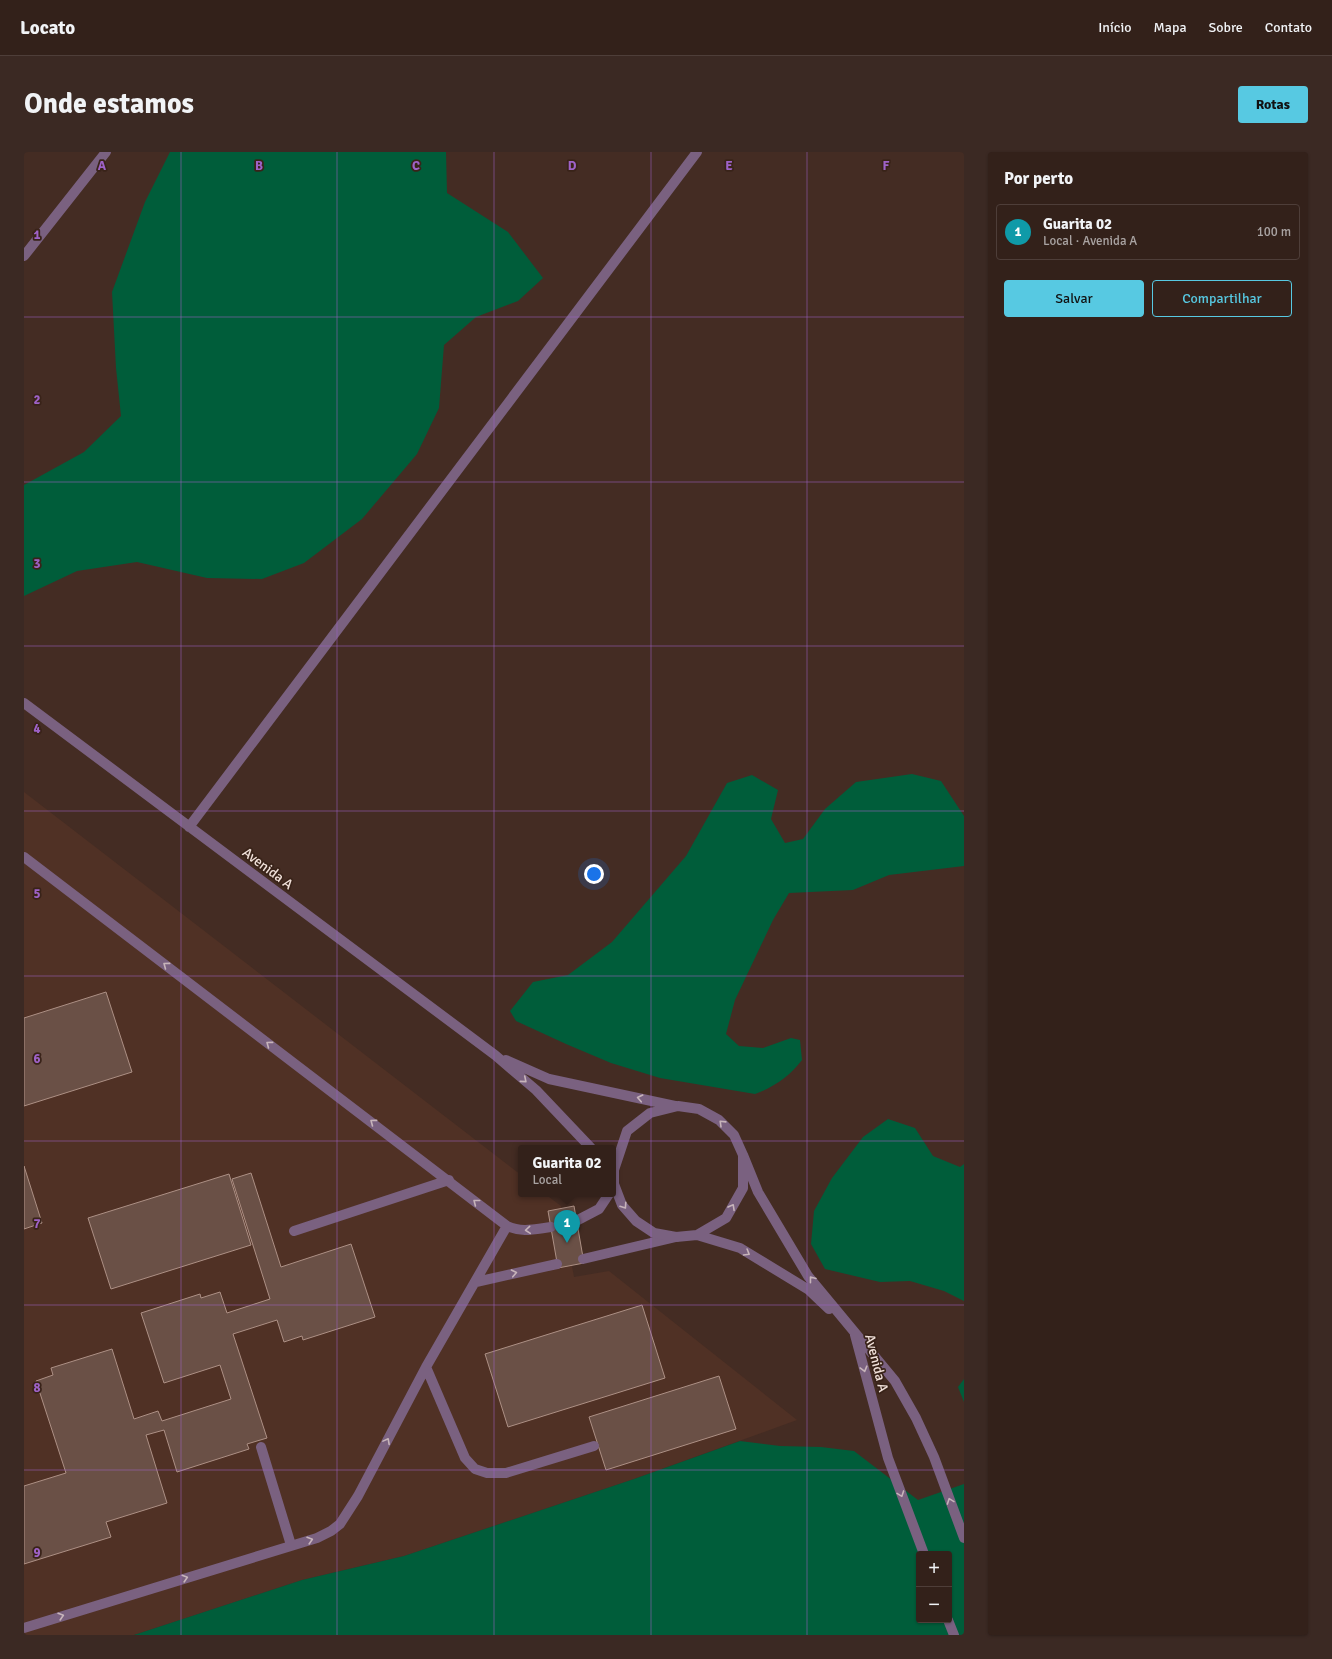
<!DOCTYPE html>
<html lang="pt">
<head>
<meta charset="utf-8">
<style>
	:root { --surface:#33211a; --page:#3b2923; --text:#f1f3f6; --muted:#a9a3a2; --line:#4e3e39; --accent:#57c9e2 }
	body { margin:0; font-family:Signika,sans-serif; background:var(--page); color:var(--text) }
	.controls { position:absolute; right:12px; bottom:12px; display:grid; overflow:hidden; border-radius:4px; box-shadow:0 1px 3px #0004 }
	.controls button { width:36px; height:36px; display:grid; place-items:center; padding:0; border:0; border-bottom:1px solid var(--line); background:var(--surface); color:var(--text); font:20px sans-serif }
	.you { position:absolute; left:570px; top:722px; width:14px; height:14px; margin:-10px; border:3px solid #fff; border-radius:50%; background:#1a73e8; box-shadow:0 0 0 6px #1a73e833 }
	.badge { display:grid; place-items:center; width:26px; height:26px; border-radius:50%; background:var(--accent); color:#fff; font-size:13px; font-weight:700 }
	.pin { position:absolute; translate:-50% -33px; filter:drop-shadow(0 1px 2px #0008) }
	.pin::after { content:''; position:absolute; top:21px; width:14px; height:12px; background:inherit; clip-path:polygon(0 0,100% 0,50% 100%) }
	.popup { position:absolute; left:494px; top:993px; width:98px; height:52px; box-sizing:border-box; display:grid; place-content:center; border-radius:4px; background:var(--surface); filter:drop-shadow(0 1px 3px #0005); font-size:13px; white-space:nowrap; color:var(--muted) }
	.popup b { font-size:15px; color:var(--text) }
	.popup::after { content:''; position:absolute; left:50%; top:100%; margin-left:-8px; border:8px solid transparent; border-top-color:var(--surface) }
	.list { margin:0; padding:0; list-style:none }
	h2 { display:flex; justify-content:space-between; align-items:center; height:52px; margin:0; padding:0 16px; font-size:17px }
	h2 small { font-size:13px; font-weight:400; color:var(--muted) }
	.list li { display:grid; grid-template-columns:26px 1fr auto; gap:12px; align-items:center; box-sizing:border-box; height:56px; margin:0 8px 8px; padding:0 8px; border:1px solid var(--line); border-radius:4px }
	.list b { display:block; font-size:15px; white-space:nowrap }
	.list p { margin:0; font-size:13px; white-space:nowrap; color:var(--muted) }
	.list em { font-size:13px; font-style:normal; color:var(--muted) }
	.actions { display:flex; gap:8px; padding:12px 16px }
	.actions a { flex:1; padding:9px 0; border:1px solid var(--accent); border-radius:4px; text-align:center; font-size:14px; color:var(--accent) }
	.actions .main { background:var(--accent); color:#111 }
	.map { position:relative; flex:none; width:940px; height:1483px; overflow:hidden; border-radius:4px }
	header { display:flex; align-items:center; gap:24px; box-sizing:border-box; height:56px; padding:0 20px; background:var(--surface); border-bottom:1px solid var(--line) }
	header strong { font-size:19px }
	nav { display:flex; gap:22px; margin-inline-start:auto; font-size:14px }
	.intro { display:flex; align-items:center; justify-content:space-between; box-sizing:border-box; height:96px; padding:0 24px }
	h1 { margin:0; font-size:28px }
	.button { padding:10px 18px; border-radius:4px; background:var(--accent); color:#111; font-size:14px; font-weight:700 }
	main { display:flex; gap:24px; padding:0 24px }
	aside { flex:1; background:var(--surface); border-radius:4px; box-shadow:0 1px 3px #0004 }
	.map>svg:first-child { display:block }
	.built { fill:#503125 }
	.green { fill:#005d3a; fill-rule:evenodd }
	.building { fill:#6a5046; stroke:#ad9085 }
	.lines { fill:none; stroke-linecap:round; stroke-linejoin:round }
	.service { stroke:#7a6180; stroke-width:10 }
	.minor { stroke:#7a6180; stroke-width:10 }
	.oneway { stroke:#c7b4ba }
	.grid { fill:none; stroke:#9e62c7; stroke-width:1; stroke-opacity:0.55 }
	.labels { text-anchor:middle; stroke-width:3.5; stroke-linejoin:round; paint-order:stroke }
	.street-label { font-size:14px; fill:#f1e1da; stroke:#392319 }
	.grid-label { font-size:13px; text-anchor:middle; font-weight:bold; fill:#9e62c7; stroke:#392319; stroke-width:3.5; stroke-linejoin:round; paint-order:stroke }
</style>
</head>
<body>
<header>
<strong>Locato</strong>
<nav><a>Início</a><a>Mapa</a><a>Sobre</a><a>Contato</a></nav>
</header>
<div class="intro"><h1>Onde estamos</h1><a class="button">Rotas</a></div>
<main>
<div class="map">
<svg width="940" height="1483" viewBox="0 0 940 1483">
	<rect width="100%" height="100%" fill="#442c23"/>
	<path class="built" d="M0,640L497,1023V1042H521L537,1054L550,1125L585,1119L773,1268L610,1327L380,1404L278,1428L110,1483H0Z"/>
	<path class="green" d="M146,0H422L423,41L484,80L519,126L494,149L452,165L420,193L415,256L393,302L338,367L280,411L238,427L183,426L113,410L53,419L0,444V333L60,300L97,264L92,216L88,140L121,50Z
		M888,622L917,629L940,664V714L865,723L829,738L765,741L749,768L711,848L702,882L715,894L739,896L767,886L776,888L778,908C766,924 750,935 731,942L636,926L587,911L542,892L492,869L486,859L509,830L544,823L588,790L662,704L703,631L728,623L754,638L747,667L761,691L779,687L801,657L832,630Z
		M864,967L891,976L909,1004L936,1015L940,1012V1149L920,1139L886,1129L856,1130L801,1117L787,1092L790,1059L808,1026L839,985Z
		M940,1227V1250L934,1235Z
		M716,1289L756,1294L797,1295L830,1299L894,1348L940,1332V1483H110L278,1428L380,1404L610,1327ZM895,1402H925V1468H895Z"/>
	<path class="building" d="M82,840L108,920L0,954V866Z
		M0,1014L18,1071L0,1077Z
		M227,1021L257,1115L327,1092L351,1165L279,1188L278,1184L260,1190L253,1168L209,1182L243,1286L223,1292L225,1297L153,1320L140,1278L122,1283L143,1351L82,1370L87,1385L0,1412V1334L42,1321L12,1229L29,1223L27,1216L88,1197L110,1267L134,1259L138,1269L207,1247L196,1213L140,1231L117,1161L176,1142L177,1146L196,1140L203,1161L246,1147L208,1027Z
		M205,1022L227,1093L87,1137L64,1066Z
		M550,1054L560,1111L534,1116L524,1059Z
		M618,1153L641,1226L484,1275L461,1202Z
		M695,1224L712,1277L582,1318L565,1265Z"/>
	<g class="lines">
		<path class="service" d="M0,104L82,0
			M0,705L483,1074C498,1081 511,1077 527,1075
			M552,1069L575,1057L585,1042
			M270,1079L425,1028
			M559,1107L652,1085
			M452,1130L533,1112
			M402,1215L441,1306L451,1317L463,1321H482L570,1294
			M237,1295L267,1393
			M0,1476L293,1386L307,1379L316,1372L334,1344L402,1215L483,1074"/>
		<path class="minor" d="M0,551L471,903L512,938L567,996
			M165,675L673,0
			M482,908L525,927L651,954
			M719,1003V1036L702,1066L673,1083L652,1085L630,1081L612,1069L598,1053L590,1032V1018L603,979L626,961L654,954L675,957L695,968L710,983L719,1003L734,1040L784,1124L871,1229L892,1266L910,1305L940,1386
			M673,1083L716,1096L785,1138L805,1157
			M831,1183L864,1306L900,1402
			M924,1468L930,1483"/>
	</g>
	<defs><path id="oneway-chevron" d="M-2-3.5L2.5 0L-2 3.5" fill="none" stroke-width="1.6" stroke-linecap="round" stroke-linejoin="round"/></defs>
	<g class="oneway">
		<use href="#oneway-chevron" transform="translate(142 813) rotate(-143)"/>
		<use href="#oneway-chevron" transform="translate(245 892) rotate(-143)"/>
		<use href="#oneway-chevron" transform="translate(500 928) rotate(40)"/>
		<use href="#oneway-chevron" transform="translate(616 946) rotate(-168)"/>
		<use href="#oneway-chevron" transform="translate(349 970) rotate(-143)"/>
		<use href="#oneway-chevron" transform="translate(698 971) rotate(-136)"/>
		<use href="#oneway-chevron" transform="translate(452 1050) rotate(-142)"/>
		<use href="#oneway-chevron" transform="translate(600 1054) rotate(56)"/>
		<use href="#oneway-chevron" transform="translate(708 1055) rotate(-61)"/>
		<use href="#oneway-chevron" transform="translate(504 1078) rotate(175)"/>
		<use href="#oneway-chevron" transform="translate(723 1101) rotate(31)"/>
		<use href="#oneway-chevron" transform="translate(490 1121) rotate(-12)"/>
		<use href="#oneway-chevron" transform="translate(788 1127) rotate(-128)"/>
		<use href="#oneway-chevron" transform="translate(840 1217) rotate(75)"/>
		<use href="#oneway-chevron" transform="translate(363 1289) rotate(-62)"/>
		<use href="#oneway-chevron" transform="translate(877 1342) rotate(70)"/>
		<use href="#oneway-chevron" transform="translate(926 1349) rotate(-110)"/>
		<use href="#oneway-chevron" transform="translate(286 1388) rotate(-17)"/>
		<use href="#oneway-chevron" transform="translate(161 1426) rotate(-17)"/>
		<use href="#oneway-chevron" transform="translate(37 1464) rotate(-17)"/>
	</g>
	<path class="grid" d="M157,0V1483M313,0V1483M470,0V1483M627,0V1483M783,0V1483M0,165H940M0,330H940M0,494H940M0,659H940M0,824H940M0,989H940M0,1153H940M0,1318H940"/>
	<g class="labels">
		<g class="street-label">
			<text transform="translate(244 716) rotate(37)" y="5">Avenida A</text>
			<text transform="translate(853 1211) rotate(76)" y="5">Avenida A</text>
		</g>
	</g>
	<g class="grid-label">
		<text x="78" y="18">A</text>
		<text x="235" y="18">B</text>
		<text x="392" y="18">C</text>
		<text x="548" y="18">D</text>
		<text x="705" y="18">E</text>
		<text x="862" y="18">F</text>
		<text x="13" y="87">1</text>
		<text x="13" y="252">2</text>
		<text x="13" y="416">3</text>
		<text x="13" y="581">4</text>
		<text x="13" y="746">5</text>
		<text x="13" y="911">6</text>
		<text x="13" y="1076">7</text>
		<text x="13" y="1240">8</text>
		<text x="13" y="1405">9</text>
	</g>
</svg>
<div class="controls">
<button>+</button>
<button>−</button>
</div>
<div class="you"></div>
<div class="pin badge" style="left:543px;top:1091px;background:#0f9aa8">1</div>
<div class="popup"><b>Guarita 02</b>Local</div>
</div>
<aside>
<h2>Por perto<small></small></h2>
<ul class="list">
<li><span class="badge" style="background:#0f9aa8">1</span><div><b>Guarita 02</b><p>Local · Avenida A</p></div><em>100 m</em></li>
</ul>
<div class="actions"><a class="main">Salvar</a><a>Compartilhar</a></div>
</aside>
</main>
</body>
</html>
